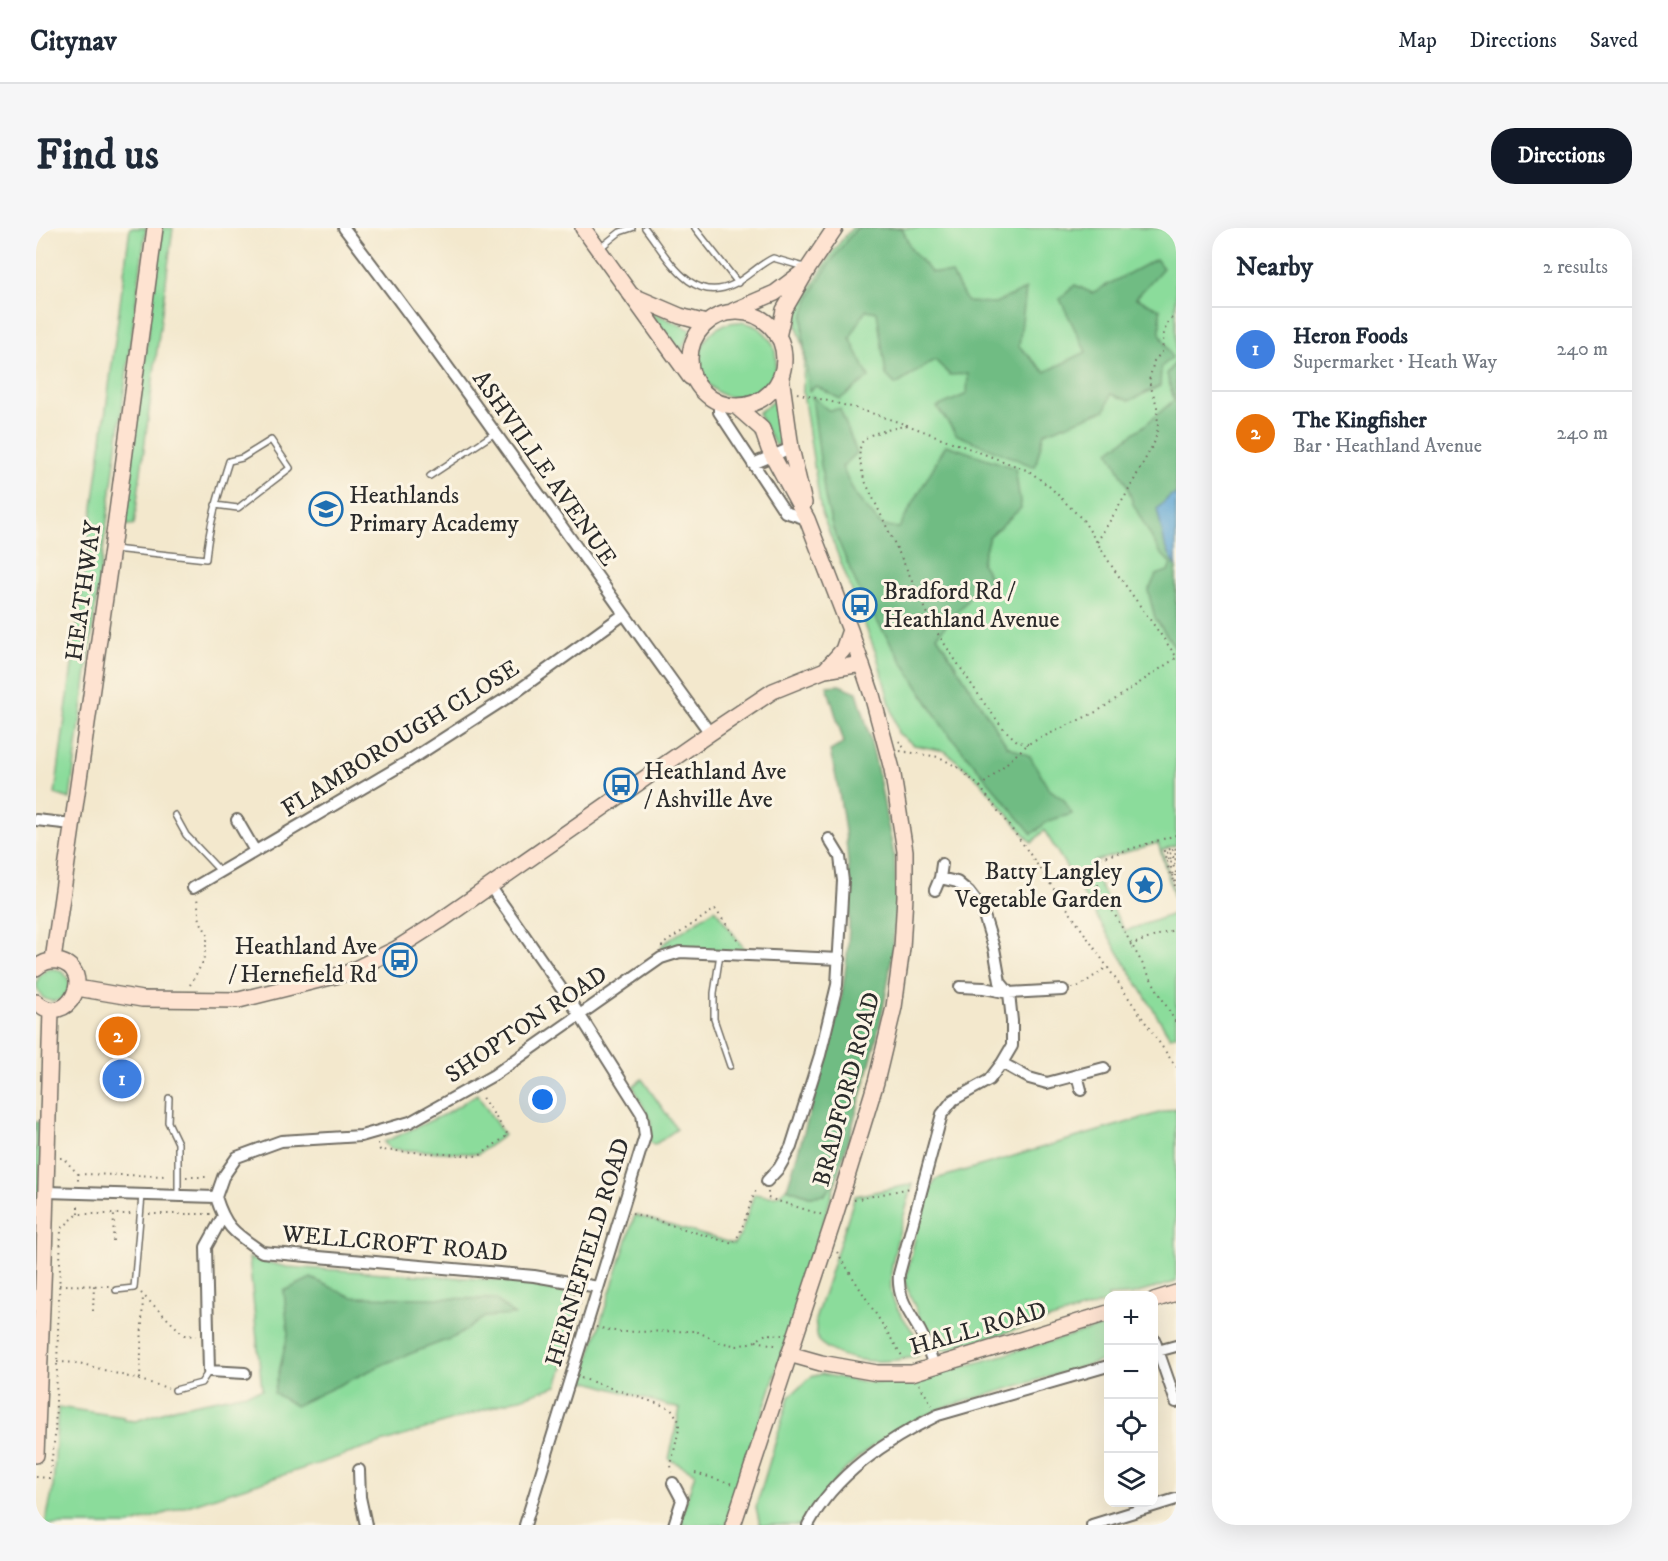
<!DOCTYPE html>
<html lang="en">
<head>
<meta charset="utf-8">
<style>
	:root { --surface:#fff; --page:#f6f6f7; --text:#1f2937; --muted:#747a83; --line:#e0e1e3; --accent:#111827 }
	body { margin:0; font-family:"IM FELL DW Pica",serif; background:var(--page); color:var(--text) }
	.controls { position:absolute; right:18px; bottom:18px; display:grid; overflow:hidden; border-radius:12px; box-shadow:0 6px 24px #0002 }
	.controls button { width:54px; height:54px; display:grid; place-items:center; padding:0; border:0; border-bottom:2px solid var(--line); background:var(--surface); color:var(--text); font:30px sans-serif }
	.you { position:absolute; left:507px; top:872px; width:21px; height:21px; margin:-15px; border:4px solid #fff; border-radius:50%; background:#1a73e8; box-shadow:0 0 0 9px #1a73e833 }
	.badge { display:grid; place-items:center; width:39px; height:39px; border-radius:50%; background:var(--accent); color:#fff; font-size:20px; font-weight:700 }
	.pin { position:absolute; translate:-50% -50%; border:3px solid #fff; box-shadow:0 2px 6px #0006 }
	.list { margin:0; padding:0; list-style:none }
	h2 { display:flex; justify-content:space-between; align-items:center; height:78px; margin:0; padding:0 24px; font-size:26px }
	h2 small { font-size:20px; font-weight:400; color:var(--muted) }
	.list li { display:grid; grid-template-columns:39px 1fr auto; gap:18px; align-items:center; box-sizing:border-box; height:84px; padding:0 24px; border-top:2px solid var(--line) }
	.list b { display:block; font-size:22px; white-space:nowrap }
	.list p { margin:0; font-size:20px; white-space:nowrap; color:var(--muted) }
	.list em { font-size:20px; font-style:normal; color:var(--muted) }
	.icon { flex:none; width:33px; height:33px; fill:none; stroke:currentColor; stroke-width:2; stroke-linecap:round; stroke-linejoin:round }
	.map { position:relative; flex:none; width:1140px; height:1297px; overflow:hidden; border-radius:24px }
	header { display:flex; align-items:center; gap:36px; box-sizing:border-box; height:84px; padding:0 30px; background:var(--surface); border-bottom:2px solid var(--line) }
	header strong { font-size:28px }
	nav { display:flex; gap:33px; margin-inline-start:auto; font-size:21px }
	.intro { display:flex; align-items:center; justify-content:space-between; box-sizing:border-box; height:144px; padding:0 36px }
	h1 { margin:0; font-size:42px }
	.button { padding:15px 27px; border-radius:24px; background:var(--accent); color:#fff; font-size:21px; font-weight:700 }
	main { display:flex; gap:36px; padding:0 36px }
	aside { flex:1; background:var(--surface); border-radius:24px; box-shadow:0 6px 24px #0002 }
	.map>svg:first-child { display:block }
	.green { fill:#8bdc9b; stroke:#5b8463; stroke-width:1.5 }
	.forest { fill:#70bc83; stroke:#4e7457; stroke-width:1.5 }
	.water { fill:#5ca4d3; stroke:#44687f; stroke-width:1.5 }
	.lines { fill:none; stroke-linecap:round; stroke-linejoin:round }
	.lane-casing { stroke:#716d64; stroke-width:8 }
	.street-casing { stroke:#716d64; stroke-width:14 }
	.secondary-casing { stroke:#716d64; stroke-width:18 }
	.path { stroke:#716d64; stroke-width:2; stroke-dasharray:1.5 4.5; stroke-linecap:butt }
	.lane { stroke:#fff; stroke-width:5 }
	.street { stroke:#fff; stroke-width:10 }
	.secondary { stroke:#fee3d1; stroke-width:15 }
	.labels { text-anchor:middle; stroke-width:6; stroke-linejoin:round; paint-order:stroke }
	.street-label { font-size:24px; fill:#2b2b2b; stroke:#fcf5e5 }
	.poi-label { font-size:24px; fill:#2b2b2b; stroke:#fcf5e5; text-anchor:start }
</style>
</head>
<body>
<header>
<strong>Citynav</strong>
<nav><a>Map</a><a>Directions</a><a>Saved</a></nav>
</header>
<div class="intro"><h1>Find us</h1><a class="button">Directions</a></div>
<main>
<div class="map">
<svg width="1140" height="1297" viewBox="0 0 1140 1297">
	<rect width="100%" height="100%" fill="#fcf5e5"/>
	<filter id="ink" filterUnits="userSpaceOnUse"><feTurbulence type="fractalNoise" baseFrequency=".0167" numOctaves="2"/><feDisplacementMap in="SourceGraphic" scale="12" xChannelSelector="R" yChannelSelector="G"/><feConvolveMatrix kernelMatrix="1 2 1 2 8 2 1 2 1" color-interpolation-filters="sRGB"/></filter>
	<filter id="wash" filterUnits="userSpaceOnUse"><feTurbulence type="fractalNoise" baseFrequency=".008" numOctaves="4" result="noise"/><feDisplacementMap in="SourceGraphic" scale="24" xChannelSelector="R" yChannelSelector="G"/><feGaussianBlur stdDeviation="1.35" result="paint"/><feColorMatrix in="noise" values="0 0 0 0 0 0 0 0 0 0 0 0 0 0 0 0 0 1.4 0 .05"/><feComposite in="paint" operator="in"/></filter>
	<g filter="url(#wash)">
		<rect width="100%" height="100%" fill="#f3e8cd"/>
		<path class="green" d="M94,0H110L34,571L19,566Z
			M126,0H137L98,297H87Z
			M816,0H1140V617L1126,622L1140,670V677L1122,615L1059,633L1056,643L1089,703L1140,685V807L1134,809L1008,602L996,615L944,553L909,523L878,517L862,505L841,428L785,283L767,165L768,121L761,98L762,81L798,22Z
			M612,82L655,102L645,122L642,121Z
			M664 132a38 38 0 1 1 76 0a38 38 0 1 1-76 0Z
			M744,168L746,192L743,217H739L722,185Z
			M679,681L713,727L644,724L625,730L626,717Z
			M1 757a16 16 0 1 1 32 0a16 16 0 1 1-32 0Z
			M606,851L641,901L618,917L613,914L615,894L597,858Z
			M441,866L468,907L442,926L354,921L348,914L411,885Z
			M1140,880V1054L1095,1067L1072,1068V1074L914,1121H904L883,1088L869,1055L886,979L900,951Z
			M0,894H3L6,902L2,1003H0Z
			M800,953L759,1086L690,1297H643L659,1245L633,1231L644,1181L546,1152L599,987L698,1016L705,1006L718,966C734,968 739,972 751,960L773,968L788,967Z
			M877,956C870,983 846,1049 858,1074C865,1090 878,1102 885,1117L882,1128C850,1136 808,1137 782,1113L779,1092L819,968Z
			M213,1030L251,1039L477,1053L536,1066L545,1082L521,1158L93,1297H9L17,1261L22,1179L88,1189V1192L100,1193L138,1180L226,1162Z
			M1072,1097V1131L907,1180C866,1197 829,1218 800,1252C788,1265 778,1282 767,1297H724L720,1279L753,1169L775,1149L785,1146L825,1154L854,1155L902,1146Z"/>
		<path class="forest" d="M821,0H866L875,21L895,44L916,46L931,74L959,75L990,61L983,118L1009,144L1050,124L1024,71L1039,57L1056,65L1120,31L1127,40L1100,70L1124,81V105L1136,130L1125,139L1124,158L1093,173L1075,166L1069,182L1008,205L999,239L921,207L901,179L931,166L932,146L914,147L899,132L860,157L850,147L841,84L830,82L814,110L833,149L804,171L780,158L773,163C771,140 766,115 767,92C768,68 805,18 821,0Z
			M1139,135L1140,136V421L1119,390L1112,363L1120,347L1132,343L1135,336L1123,323L1097,276L1091,257L1073,223L1109,197L1138,172L1131,146Z
			M776,168L792,182L804,181L821,225L806,239L820,268L846,298L863,300L910,217L979,240L985,280L953,309L945,335L957,354L940,362L901,408L971,518L994,528L1012,560L1028,572L1036,586L1012,593L996,606L907,499L826,369L797,301L789,269Z
			M803,457L821,464C834,505 843,546 850,588C853,604 858,621 859,637C866,746 830,850 800,953L788,967L773,968L751,960C763,922 774,884 785,846C792,822 801,796 805,771C820,689 814,604 794,523L808,515L791,458Z
			M275,1050L316,1069L459,1071L478,1087L449,1089L421,1108L350,1135L259,1178L238,1165L252,1106L248,1063Z"/>
		<path class="water" d="M1140,266V339L1129,317L1121,281L1134,268Z"/>
	</g>
	<g filter="url(#ink)">
		<g class="lines">
			<defs>
				<path id="lane" d="M609,0C631,28 655,78 698,56C712,49 722,37 737,30L768,39
					M659,0L702,55
					M564,20L584,4L596,0
					M394,248L459,205
					M78,321L170,331C173,296 183,265 193,233L206,230L235,212L254,240L202,280L179,277
					M139,587L150,607L184,643
					M684,726L678,765V791L694,838
					M133,870L132,894L142,915V968
					M80,1062L98,1060L106,967
					M139,1162L165,1155L173,1143"/>
				<path id="street" d="M308,0C435,165 551,337 674,505
					M683,176V184L749,284L771,291
					M717,236L755,220
					M0,592L36,596
					M201,592L219,623
					M454,658L543,786L606,886L609,908L489,1297
					M157,660L371,534L480,464L587,387
					M899,662L904,650L906,636
					M924,759L948,760L973,765L1027,762
					M966,835L993,850L1011,855L1068,840
					M1041,847L1045,862
					M731,953L743,940L755,919L784,827L801,757L807,653L804,629L793,611
					M10,964L180,969L187,949L201,929L245,913L325,908L374,894L458,847L625,730L644,724L804,731
					M180,969C190,1001 199,1005 226,1024L498,1048L562,1059
					M186,990L170,1019L173,1143L209,1145
					M1118,1111L1140,1174
					M1118,1124L1140,1118
					M898,1138C894,1126 890,1114 884,1103C873,1083 861,1070 863,1046L906,886L917,872L953,852L966,835L976,818V793L973,765L964,754L958,720L946,681L933,664L921,654L904,650
					M323,1242L324,1269L330,1297
					M637,1255L646,1272L638,1297
					M772,1297C799,1246 851,1212 902,1187L1072,1138
					M1056,1297L1140,1271"/>
				<path id="secondary" d="M547,0L654,149
					M595,67L644,88L670,95
					M697,83L739,65L767,44
					M654 131a47 47 0 1 1 94 0a47 47 0 1 1-94 0Z
					M742,109L748,82L773,39L799,0
					M745,148L755,220L768,275
					M789,442L807,422L814,402
					M17,732L76,321L119,0
					M0,740C7,734 13,732 22,733C62,742 31,803 0,774
					M41,760L106,771L203,772L311,745L360,721L404,693L674,505L737,463L789,442L826,436
					M1118,1072L1140,1065
					M753,1126L785,1135L841,1145H876L1072,1085
					M0,1227L8,1031L15,782
					M697,1297L798,991L840,854L858,779L866,720L869,668V623L856,541L836,467L814,402L771,291L733,221L726,201L701,179"/>
			</defs>
			<use href="#lane" class="lane-casing"/>
			<use href="#street" class="street-casing"/>
			<use href="#secondary" class="secondary-casing"/>
			<path class="path" d="M761,165L823,181L871,197L993,243L1014,259L1047,292L1077,340L1140,428
				M871,197C831,208 815,203 828,251L900,403L948,475L968,501L982,514L992,516
				M1061,314L1091,265L1119,213L1122,199L1121,178L1113,153L1118,133L1126,124L1128,104L1132,93L1140,87
				M863,513L870,523
				M864,523L903,529L923,540L944,559L987,616L1140,839
				M944,559L992,516L1062,483L1140,430
				M1140,607L1058,632V639L1054,643L1140,795
				M1140,621L1138,620L1128,623L1130,632L1132,631L1131,625L1137,622L1140,624
				M1140,626L1136,627L1137,629H1140
				M1140,631L1138,632L1140,640
				M1140,645L1136,634L1134,635L1140,663
				M1134,646L1131,634L1135,632L1133,626L1138,624
				M1137,647L1140,656
				M1140,647V648
				M1094,717L1140,701
				M626,719V717L679,681L704,715
				M154,757L167,734L172,707L164,693L161,670
				M1036,760L1044,758L1071,739
				M342,915L344,922L443,928L472,907L445,868
				M24,930H27L42,946V954
				M42,946L132,948
				M150,949H174
				M732,964V970L787,987
				M818,972L874,960
				M596,985L697,1016L704,1005L719,964L723,961
				M42,986V974
				M113,986H176
				M77,1013L78,986
				M801,1024L868,1131
				M23,1057L74,1058
				M105,1065L148,1107L160,1108
				M538,1065L545,1078
				M57,1083L58,1057
				M560,1099L583,1104L660,1103L683,1114L702,1118L720,1113L730,1106L747,1107
				M720,1113L743,1118
				M21,1134L43,1135L132,1160
				M545,1150L635,1180L643,1193V1201L635,1237L636,1244
				M104,1151L107,1067
				M883,1156L896,1177
				M659,1245L697,1256
				M0,1249L13,1250L19,1208L25,1001L42,986H95"/>
			<use href="#lane" class="lane"/>
			<use href="#street" class="street"/>
			<use href="#secondary" class="secondary"/>
		</g>
	</g>
	<defs>
		<symbol id="school-ring" viewBox="-11 -11 22 22"><circle r="9.5" fill="#fcf5e5" stroke="#1f6fb2" stroke-width="1.5"/><path d="M0-5L7-2L0 1L-7-2ZM-4 1L0 2.5L4 1V4Q0 6-4 4Z" fill="#1f6fb2"/></symbol>
		<symbol id="bus-ring" viewBox="-11 -11 22 22"><circle r="9.5" fill="#fcf5e5" stroke="#1f6fb2" stroke-width="1.5"/><path d="M-5-6H5V4H4V6H2V4H-2V6H-4V4H-5ZM-3.5-4V0h7V-4ZM-3.5 1.2v1.5H-2V1.2ZM2 1.2v1.5H3.5V1.2Z" fill="#1f6fb2"/></symbol>
		<symbol id="sight-ring" viewBox="-11 -11 22 22"><circle r="9.5" fill="#fcf5e5" stroke="#1f6fb2" stroke-width="1.5"/><path d="M0-6L1.8-2.2L6-1.7L2.9 1.2L3.7 5.4L0 3.3L-3.7 5.4L-2.9 1.2L-6-1.7L-1.8-2.2Z" fill="#1f6fb2"/></symbol>
	</defs>
	<g fill-rule="evenodd">
		<use href="#school-ring" x="271" y="262" width="38" height="38"/>
		<use href="#bus-ring" x="805" y="358" width="38" height="38"/>
		<use href="#bus-ring" x="566" y="538" width="38" height="38"/>
		<use href="#sight-ring" x="1090" y="638" width="38" height="38"/>
		<use href="#bus-ring" x="345" y="713" width="38" height="38"/>
	</g>
	<g class="labels">
		<g class="street-label">
			<text transform="translate(509 240) rotate(55)" y="8">ASHVILLE AVENUE</text>
			<text transform="translate(47 363) rotate(-82)" y="8">HEATHWAY</text>
			<text transform="translate(364 510) rotate(-32)" y="8">FLAMBOROUGH CLOSE</text>
			<text transform="translate(490 796) rotate(-34)" y="8">SHOPTON ROAD</text>
			<text transform="translate(810 861) rotate(-75)" y="8">BRADFORD ROAD</text>
			<text transform="translate(359 1015) rotate(5)" y="8">WELLCROFT ROAD</text>
			<text transform="translate(551 1024) rotate(-73)" y="8">HERNEFIELD ROAD</text>
			<text transform="translate(942 1100) rotate(-16)" y="8">HALL ROAD</text>
		</g>
		<g class="poi-label">
			<text x="313" y="275">Heathlands<tspan x="313" dy="28">Primary Academy</tspan></text>
			<text x="847" y="371">Bradford Rd /<tspan x="847" dy="28">Heathland Avenue</tspan></text>
			<text x="608" y="551">Heathland Ave<tspan x="608" dy="28">/ Ashville Ave</tspan></text>
			<text x="1086" y="651" text-anchor="end">Batty Langley<tspan x="1086" dy="28">Vegetable Garden</tspan></text>
			<text x="341" y="726" text-anchor="end">Heathland Ave<tspan x="341" dy="28">/ Hernefield Rd</tspan></text>
		</g>
	</g>
</svg>
<div class="controls">
<button>+</button>
<button>−</button>
<button><svg class="icon" aria-label="locate" viewBox="0 0 24 24"><circle cx="12" cy="12" r="6"/><path d="M12 2v4M12 18v4M2 12h4M18 12h4"/></svg></button>
<button><svg class="icon" aria-label="layers" viewBox="0 0 24 24"><path d="M12 4l9 5-9 5-9-5zM3 14l9 5 9-5"/></svg></button>
</div>
<div class="you"></div>
<div class="pin badge" style="left:86px;top:851px;background:#3f7fe0">1</div>
<div class="pin badge" style="left:82px;top:808px;background:#e8710a">2</div>
</div>
<aside>
<h2>Nearby<small>2 results</small></h2>
<ul class="list">
<li><span class="badge" style="background:#3f7fe0">1</span><div><b>Heron Foods</b><p>Supermarket · Heath Way</p></div><em>240 m</em></li>
<li><span class="badge" style="background:#e8710a">2</span><div><b>The Kingfisher</b><p>Bar · Heathland Avenue</p></div><em>240 m</em></li>
</ul>
</aside>
</main>
</body>
</html>
